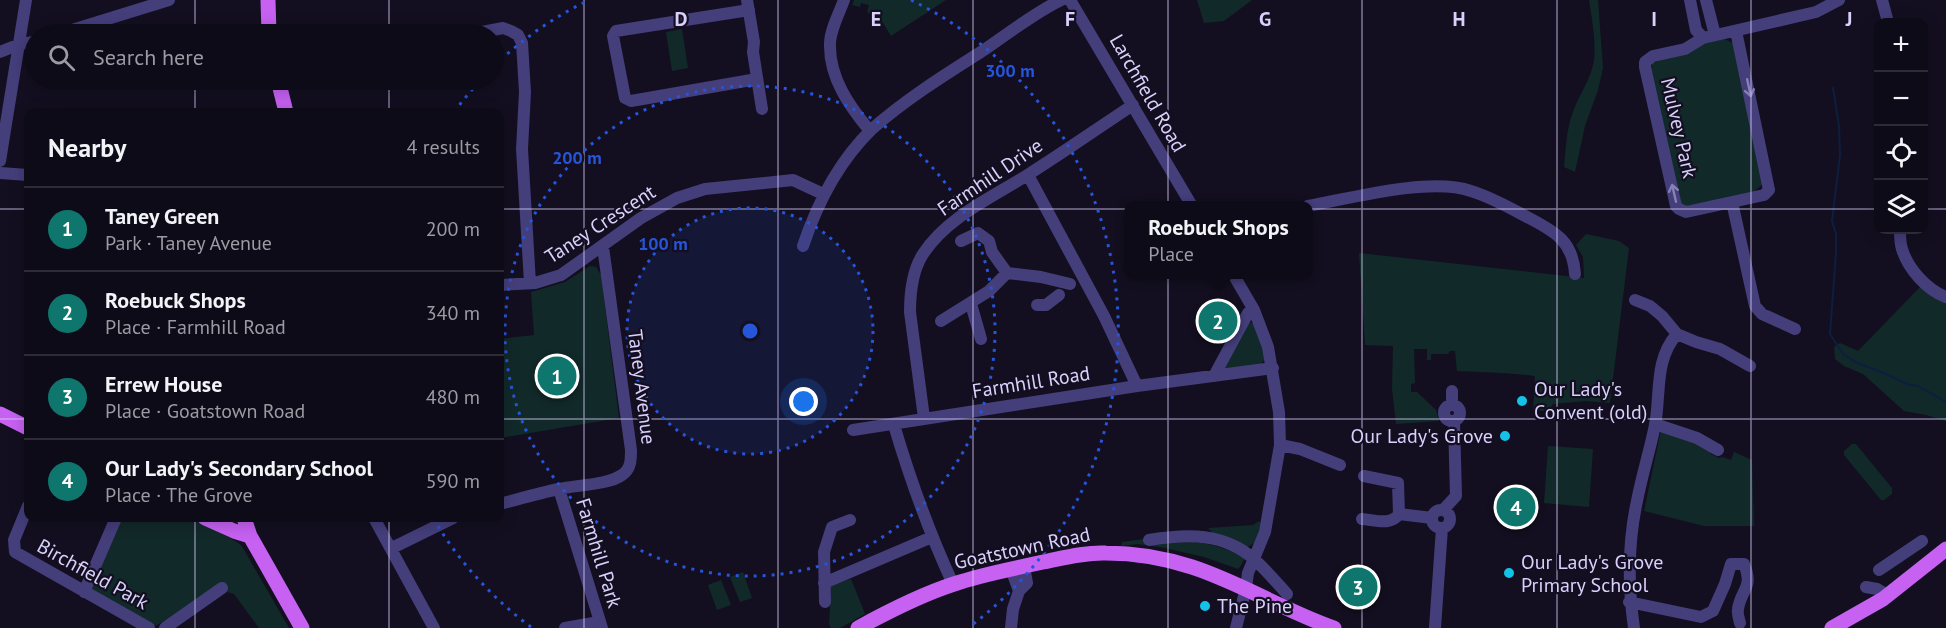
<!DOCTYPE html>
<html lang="en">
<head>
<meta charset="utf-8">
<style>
	:root { --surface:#0e0b18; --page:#1c1925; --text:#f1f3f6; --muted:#9b9ba2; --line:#2e2b37; --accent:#0f766e }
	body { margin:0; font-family:"PT Sans",sans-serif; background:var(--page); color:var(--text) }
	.controls { position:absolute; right:18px; top:18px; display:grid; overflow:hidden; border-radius:12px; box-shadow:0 3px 15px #0003 }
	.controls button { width:54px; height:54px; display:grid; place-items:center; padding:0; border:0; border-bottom:2px solid var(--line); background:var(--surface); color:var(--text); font:30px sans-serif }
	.you { position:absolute; left:804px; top:402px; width:21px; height:21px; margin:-15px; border:4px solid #fff; border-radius:50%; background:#1a73e8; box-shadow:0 0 0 9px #1a73e833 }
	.badge { display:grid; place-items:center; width:39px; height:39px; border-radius:50%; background:var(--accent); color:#fff; font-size:20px; font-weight:700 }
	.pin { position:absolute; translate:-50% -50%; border:3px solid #fff; box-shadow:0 2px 6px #0006 }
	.popup { position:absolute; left:1124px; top:201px; width:189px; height:78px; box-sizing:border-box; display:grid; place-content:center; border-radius:12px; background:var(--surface); filter:drop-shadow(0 2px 4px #0005); font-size:20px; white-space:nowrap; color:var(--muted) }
	.popup b { font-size:22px; color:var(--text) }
	.popup::after { content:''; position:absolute; left:50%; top:100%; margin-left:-12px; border:12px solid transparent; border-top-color:var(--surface) }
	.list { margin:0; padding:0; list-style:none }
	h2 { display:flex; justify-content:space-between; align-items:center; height:78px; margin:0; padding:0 24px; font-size:26px }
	h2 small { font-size:20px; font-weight:400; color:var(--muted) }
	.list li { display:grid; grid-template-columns:39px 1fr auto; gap:18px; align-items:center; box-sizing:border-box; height:84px; padding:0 24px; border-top:2px solid var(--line) }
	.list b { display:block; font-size:22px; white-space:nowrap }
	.list p { margin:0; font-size:20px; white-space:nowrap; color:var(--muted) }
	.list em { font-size:20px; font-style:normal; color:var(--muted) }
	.icon { flex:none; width:33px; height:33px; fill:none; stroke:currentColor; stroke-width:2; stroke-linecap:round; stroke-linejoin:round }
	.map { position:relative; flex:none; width:1946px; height:628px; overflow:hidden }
	.search { position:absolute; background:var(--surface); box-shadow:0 3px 15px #0003; left:24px; top:24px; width:480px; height:66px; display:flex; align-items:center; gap:15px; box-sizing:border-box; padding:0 21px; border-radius:33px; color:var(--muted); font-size:22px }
	.panel { position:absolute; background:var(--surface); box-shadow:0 3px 15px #0003; left:24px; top:108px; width:480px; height:414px; border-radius:12px }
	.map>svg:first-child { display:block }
	.green { fill:#122929 }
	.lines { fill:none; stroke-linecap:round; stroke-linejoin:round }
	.stream { stroke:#0f1e3f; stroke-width:2 }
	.minor { stroke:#443e7b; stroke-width:12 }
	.major { stroke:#c661f2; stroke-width:15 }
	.oneway { stroke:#8780b5 }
	.grid { fill:none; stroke:#d9d1fb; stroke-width:1.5; stroke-opacity:0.55 }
	.ring { fill:none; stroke:#2655da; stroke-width:3; stroke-dasharray:3 6 }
	.poi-dot { fill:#13c2e6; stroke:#130f20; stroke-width:2 }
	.labels { text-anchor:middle; stroke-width:4.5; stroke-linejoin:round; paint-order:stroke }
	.street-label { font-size:20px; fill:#d9d1fb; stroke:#130f20 }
	.poi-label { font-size:20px; fill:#d9d1fb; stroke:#130f20; text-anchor:start }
	.grid-label { font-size:20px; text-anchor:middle; font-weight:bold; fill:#d9d1fb; stroke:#130f20; stroke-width:4.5; stroke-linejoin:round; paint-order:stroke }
	.centre { fill:#2655da; stroke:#130f20; stroke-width:3 }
	.ring-label { font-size:18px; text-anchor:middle; font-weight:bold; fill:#2655da; stroke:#130f20; stroke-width:4.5; stroke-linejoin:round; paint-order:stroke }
</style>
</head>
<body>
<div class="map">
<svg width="1946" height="628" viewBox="0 0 1946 628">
	<rect width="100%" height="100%" fill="#130f20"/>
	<path class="green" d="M854,0H946L891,36L883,23L867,12L869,5L861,3L860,7L852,5Z
		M1197,0H1252L1224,21L1204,23Z
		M1589,0H1598L1603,68L1598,90L1585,126L1575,172L1564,167C1566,149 1566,130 1573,112C1579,94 1591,80 1594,60C1596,41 1592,19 1589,0Z
		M682,29L688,68L672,71L666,32Z
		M1724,39L1733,43L1763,184L1752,193L1692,206H1683L1681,203L1651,69L1652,63L1698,45Z
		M1586,234L1619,241L1629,248L1610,403L1586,401L1553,404L1549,411H1533L1535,376C1509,373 1483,372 1457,371L1455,351H1450L1448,354H1431V360H1427V349H1414L1415,383L1411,384V392H1417L1436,410L1439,421L1396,424L1392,389L1393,346L1365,345L1359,253L1584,278L1583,257L1576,245Z
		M590,266L596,267L601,275L619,418L500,438V339L534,335L531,292L565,282Z
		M1921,286L1939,300L1946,303V421L1926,415L1904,411L1863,374L1844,366L1835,359L1834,347L1840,343L1858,351Z
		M1249,322L1255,324L1266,358L1260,365L1225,369V365Z
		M1661,430L1709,448L1711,454L1719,458L1722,457L1731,460L1734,452L1752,460L1754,526H1704L1644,511Z
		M1852,444H1856L1892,488V494L1884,500H1881L1844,455V451Z
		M1548,446L1593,449L1589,507L1544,503Z
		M122,518H191L232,539L241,545L247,555L289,628H259L234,594L223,591L155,626L151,625L92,589Z
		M1259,521L1261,523L1257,541L1248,547L1214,534L1208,528L1253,525Z
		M1144,539C1179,540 1214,540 1245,558L1240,567L1238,569L1204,557L1165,548L1138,544L1121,546L1122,542Z
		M743,572L752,598L740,602L730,577Z
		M851,579L865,614L840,628H831L829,624L831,591L827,589L830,584Z
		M721,580L731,605L717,610L708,585Z"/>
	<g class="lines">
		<path class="stream" d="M1833,88L1839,126L1840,155L1832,221L1836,234V252L1830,334L1843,354L1857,363L1884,373L1907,384L1918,386L1946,402"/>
		<path class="minor" d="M747,0L754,42L753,52L762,109
			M844,0C839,14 830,30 830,44C829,78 850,107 870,131
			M1070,0L1192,206
			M1690,0L1696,30L1703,38
			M1706,0L1715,35
			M1882,0L1888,22
			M749,10L616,31L613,36L625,98L631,101L757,79
			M1736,31L1769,190L1764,195L1686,212L1679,209L1676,206L1645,67V62L1653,56L1685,49L1703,38L1816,12L1839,0
			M59,34L169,0
			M472,34L503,28L511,31L518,35L522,43L525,92L522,149L530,283
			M0,52L20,44L34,42
			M0,161L26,0
			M0,173L28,175
			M1028,175L1104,316L1137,386
			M1732,202L1755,306L1762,314L1795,329
			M1308,206C1352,198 1430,177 1471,191C1491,197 1510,208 1529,218C1556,232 1573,242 1575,274
			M1900,230C1900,236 1900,243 1902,249C1908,269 1927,290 1946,297
			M961,241L978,233L989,241L992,252L1007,273
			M803,246C817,204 839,161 872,129C906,99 946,74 984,50C1009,33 1034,13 1061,0
			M1233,274L1254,310L1268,347L1279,412L1280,445L1265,532L1248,573L1246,588L1236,628
			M500,285L535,283L561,275L641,218L677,198L705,189L793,180L823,194
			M1635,300L1650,306L1662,316L1677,334L1696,342L1720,349L1750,366
			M971,304L981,339
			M1037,305H1046L1059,295
			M941,321L989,291L1007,273L1041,277L1070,284
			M1214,376L1248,313L1254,310
			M1452,391V404
			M1444 413a8 8 0 1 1 16 0a8 8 0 1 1-16 0Z
			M924,418L910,312C910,292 912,271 923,254C947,217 993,197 1029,174C1064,152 1098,128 1133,105
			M1655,424L1697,438L1718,450
			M894,425C910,479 929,532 953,584
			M853,430L1137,386L1273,368
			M1280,445L1300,449L1340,465
			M1364,476L1398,483L1399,514
			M559,489L602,628
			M500,504C519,499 539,493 559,489C576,485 608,485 622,475C631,469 631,460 631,450L603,247
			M28,506L14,540L15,552L149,628
			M1432 519a9 9 0 1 1 18 0a9 9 0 1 1-18 0Z
			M1443,510L1456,496L1454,421
			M374,518L434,628
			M1362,519C1375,520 1391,526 1399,514L1432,518
			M1149,540C1187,534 1224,532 1255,560C1267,571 1277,583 1287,594
			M392,548L453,518
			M1879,570L1922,541
			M824,583L932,537
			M1866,587L1877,589L1887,595
			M1019,591L1027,583L1024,566
			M84,592L116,518
			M825,602L824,552L832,527L850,520
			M1629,602L1701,617L1713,611L1725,584L1731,564H1744C1754,588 1741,589 1738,609C1737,613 1739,619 1740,623
			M165,628L222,588
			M565,628L599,622
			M1011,628L1013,609L1019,591L1011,569
			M1435,628L1442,528
			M1634,628C1628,586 1628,542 1637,501C1642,475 1650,450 1655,425C1661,393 1654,360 1677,334"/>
		<path class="major" d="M268,0L269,34
			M278,80L286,112
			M0,414L28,428
			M205,518L234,531L250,536
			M244,518L250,536L302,628
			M858,628C889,611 920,595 954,584C983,574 1013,569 1043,562C1063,558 1085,552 1106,553C1135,553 1164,558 1192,567C1241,583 1285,611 1334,628
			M1832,628L1883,599L1946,549"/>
	</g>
	<defs><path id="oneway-shaft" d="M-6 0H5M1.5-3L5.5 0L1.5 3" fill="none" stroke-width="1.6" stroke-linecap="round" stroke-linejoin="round" transform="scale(1.5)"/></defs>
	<g class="oneway">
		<use href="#oneway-shaft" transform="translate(1749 88) rotate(78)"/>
		<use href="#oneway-shaft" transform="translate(1674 193) rotate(-103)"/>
	</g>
	<path class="grid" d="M195,0V34M389,0V34M584,0V628M778,0V628M973,0V628M1168,0V628M1362,0V628M1557,0V628M1751,0V628M195,80V112M389,80V112M0,209H28M500,209H1878M1924,209H1946M0,419H28M500,419H1946M195,518V628M389,518V628"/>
	<circle cx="750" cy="331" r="123" fill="#2655da" fill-opacity=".12"/>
	<g class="ring">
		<circle cx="750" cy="331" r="123"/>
		<circle cx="750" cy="331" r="245"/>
		<path d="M531 627A368 368 0 0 1 433 518M454 112A368 368 0 0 1 481 80M494 66A368 368 0 0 1 589 0M911 0A368 368 0 0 1 969 627"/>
	</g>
	<g class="poi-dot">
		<circle cx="1522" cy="401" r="6"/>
		<circle cx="1505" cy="436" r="6"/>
		<circle cx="1509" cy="573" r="6"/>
		<circle cx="1205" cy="606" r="6"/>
	</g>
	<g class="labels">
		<g class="street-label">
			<text transform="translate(1148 93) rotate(60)" y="7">Larchfield Road</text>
			<text transform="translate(1679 128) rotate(77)" y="7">Mulvey Park</text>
			<text transform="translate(990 177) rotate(-34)" y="7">Farmhill Drive</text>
			<text transform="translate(600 224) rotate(-33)" y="7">Taney Crescent</text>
			<text transform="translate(1031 382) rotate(-9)" y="7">Farmhill Road</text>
			<text transform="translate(642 387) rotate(83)" y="7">Taney Avenue</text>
			<text transform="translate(1022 548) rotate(-12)" y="7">Goatstown Road</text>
			<text transform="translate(599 553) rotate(73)" y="7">Farmhill Park</text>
			<text transform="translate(93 574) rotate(29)" y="7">Birchfield Park</text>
		</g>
		<g class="poi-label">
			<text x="1534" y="396">Our Lady's<tspan x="1534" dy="23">Convent (old)</tspan></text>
			<text x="1493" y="443" text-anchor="end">Our Lady's Grove</text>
			<text x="1521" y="569">Our Lady's Grove<tspan x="1521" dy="23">Primary School</tspan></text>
			<text x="1217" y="613">The Pine</text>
		</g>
	</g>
	<g class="grid-label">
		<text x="681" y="26">D</text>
		<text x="876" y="26">E</text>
		<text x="1070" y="26">F</text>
		<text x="1265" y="26">G</text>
		<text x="1459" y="26">H</text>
		<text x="1654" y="26">I</text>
		<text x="1849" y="26">J</text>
	</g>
	<circle cx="750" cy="331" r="9" class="centre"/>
	<g class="ring-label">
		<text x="1010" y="77">300 m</text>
		<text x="577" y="164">200 m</text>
		<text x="663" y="250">100 m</text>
	</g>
</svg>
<div class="controls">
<button>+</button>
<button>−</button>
<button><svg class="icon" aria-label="locate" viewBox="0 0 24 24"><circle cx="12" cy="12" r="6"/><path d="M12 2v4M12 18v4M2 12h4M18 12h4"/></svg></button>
<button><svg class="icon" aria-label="layers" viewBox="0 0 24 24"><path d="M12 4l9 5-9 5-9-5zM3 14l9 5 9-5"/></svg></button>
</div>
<div class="you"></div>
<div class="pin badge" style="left:557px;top:376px">1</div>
<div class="pin badge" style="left:1218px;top:321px">2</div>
<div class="popup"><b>Roebuck Shops</b>Place</div>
<div class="pin badge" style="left:1358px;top:587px">3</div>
<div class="pin badge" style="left:1516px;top:507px">4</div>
<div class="search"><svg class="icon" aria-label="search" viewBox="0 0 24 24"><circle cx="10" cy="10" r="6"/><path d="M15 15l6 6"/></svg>Search here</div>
<section class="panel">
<h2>Nearby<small>4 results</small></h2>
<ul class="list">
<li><span class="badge">1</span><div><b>Taney Green</b><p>Park · Taney Avenue</p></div><em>200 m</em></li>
<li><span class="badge">2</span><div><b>Roebuck Shops</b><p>Place · Farmhill Road</p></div><em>340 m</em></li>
<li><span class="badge">3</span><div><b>Errew House</b><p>Place · Goatstown Road</p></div><em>480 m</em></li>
<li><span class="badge">4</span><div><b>Our Lady's Secondary School</b><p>Place · The Grove</p></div><em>590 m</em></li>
</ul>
</section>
</div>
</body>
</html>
